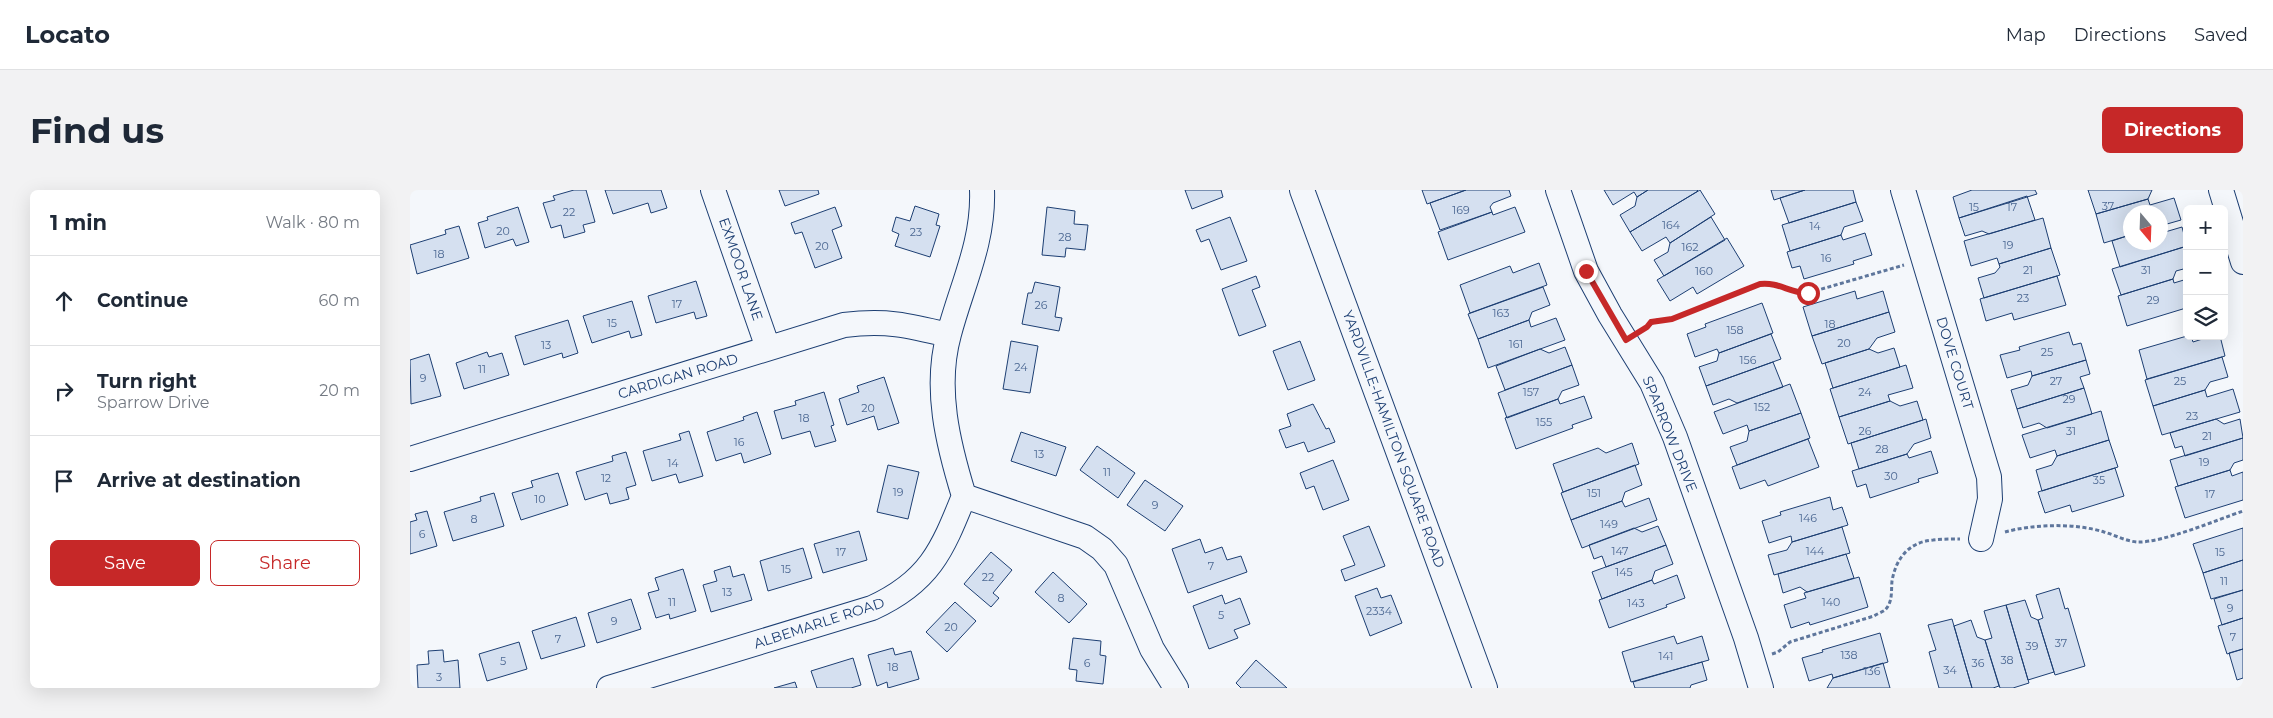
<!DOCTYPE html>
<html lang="en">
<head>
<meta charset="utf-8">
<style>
	:root { --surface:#fff; --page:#f2f2f3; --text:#1f2937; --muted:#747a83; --line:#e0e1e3; --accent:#c62828 }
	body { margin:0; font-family:Montserrat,sans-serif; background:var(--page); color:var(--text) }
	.controls { position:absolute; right:15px; top:15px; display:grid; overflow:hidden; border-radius:8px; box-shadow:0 5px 20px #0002 }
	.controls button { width:45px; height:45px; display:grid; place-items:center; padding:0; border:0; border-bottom:1px solid var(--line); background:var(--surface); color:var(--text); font:25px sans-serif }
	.compass { position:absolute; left:1713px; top:15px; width:45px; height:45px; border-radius:50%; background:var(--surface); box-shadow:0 5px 20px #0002; rotate:161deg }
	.stop { position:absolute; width:15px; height:15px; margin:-11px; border:4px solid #c62828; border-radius:50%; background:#fff }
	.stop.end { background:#c62828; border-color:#fff; box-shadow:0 1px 5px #0008 }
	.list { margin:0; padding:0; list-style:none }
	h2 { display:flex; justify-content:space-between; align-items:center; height:65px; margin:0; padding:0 20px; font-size:21px }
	h2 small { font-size:16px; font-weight:400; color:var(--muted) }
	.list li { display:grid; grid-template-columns:32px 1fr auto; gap:15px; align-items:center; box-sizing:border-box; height:90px; padding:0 20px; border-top:1px solid var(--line) }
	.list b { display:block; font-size:19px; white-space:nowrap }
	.list p { margin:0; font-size:16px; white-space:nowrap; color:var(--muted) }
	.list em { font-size:16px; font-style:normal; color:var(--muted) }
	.actions { display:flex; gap:10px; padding:15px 20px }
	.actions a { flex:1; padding:11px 0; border:1px solid var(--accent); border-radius:8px; text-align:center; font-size:18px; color:var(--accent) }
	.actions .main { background:var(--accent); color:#fff }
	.icon { flex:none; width:28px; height:28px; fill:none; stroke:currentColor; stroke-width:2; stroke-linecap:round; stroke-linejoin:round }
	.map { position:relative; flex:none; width:1833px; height:498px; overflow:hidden; border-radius:8px }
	header { display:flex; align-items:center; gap:30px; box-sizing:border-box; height:70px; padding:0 25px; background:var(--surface); border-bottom:1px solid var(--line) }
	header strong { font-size:24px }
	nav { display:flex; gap:28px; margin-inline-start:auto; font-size:18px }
	.intro { display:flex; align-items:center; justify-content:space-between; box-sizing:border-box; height:120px; padding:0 30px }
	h1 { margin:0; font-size:35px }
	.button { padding:12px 22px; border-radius:8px; background:var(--accent); color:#fff; font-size:18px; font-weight:700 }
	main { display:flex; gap:30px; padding:0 30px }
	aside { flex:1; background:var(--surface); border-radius:8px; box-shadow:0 5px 20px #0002 }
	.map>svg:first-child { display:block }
	.building { fill:#d5e0f0; stroke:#1d3f73 }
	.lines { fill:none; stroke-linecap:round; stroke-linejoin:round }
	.minor-casing { stroke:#1d3f73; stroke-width:26 }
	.path { stroke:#5e769c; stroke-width:3; stroke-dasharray:4 2.5; stroke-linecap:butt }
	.minor { stroke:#f4f7fb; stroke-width:24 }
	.route { stroke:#c62828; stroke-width:6 }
	.labels { text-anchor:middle; stroke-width:4; stroke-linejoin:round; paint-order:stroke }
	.number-label { font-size:11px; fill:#4b6792 }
	.street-label { font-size:14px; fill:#1d3f73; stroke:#f4f7fb }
</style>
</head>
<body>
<header>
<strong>Locato</strong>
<nav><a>Map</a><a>Directions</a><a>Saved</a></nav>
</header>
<div class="intro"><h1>Find us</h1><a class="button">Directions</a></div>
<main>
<aside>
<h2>1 min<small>Walk · 80 m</small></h2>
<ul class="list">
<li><svg class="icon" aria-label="ahead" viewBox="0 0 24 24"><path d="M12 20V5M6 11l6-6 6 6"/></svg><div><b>Continue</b></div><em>60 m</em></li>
<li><svg class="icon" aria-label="right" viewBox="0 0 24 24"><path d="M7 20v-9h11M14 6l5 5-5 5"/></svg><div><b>Turn right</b><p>Sparrow Drive</p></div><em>20 m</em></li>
<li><svg class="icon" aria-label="arrive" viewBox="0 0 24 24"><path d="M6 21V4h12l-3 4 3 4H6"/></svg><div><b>Arrive at destination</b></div></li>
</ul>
<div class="actions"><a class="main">Save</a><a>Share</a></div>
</aside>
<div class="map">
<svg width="1833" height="498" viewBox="0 0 1833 498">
	<rect width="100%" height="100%" fill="#f4f7fb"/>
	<path class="building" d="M164,0H176L185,32L173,35L175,42L154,48L151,35L141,38L133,13L145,10L143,6Z
		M195,0H251L257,18L241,23L238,13L203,24Z
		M369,0H408L409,4L375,16Z
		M775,0H811L813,7L782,19Z
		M1012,0H1056L1017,14Z
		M1056,0H1099L1101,6L1083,13L1080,17L1082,22L1030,40L1020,13Z
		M1194,0H1238L1227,7L1224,2L1203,15Z
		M1238,0H1287L1288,1L1220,42L1210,25L1225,16L1227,7Z
		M1290,0L1305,24L1260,53L1256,47L1232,61L1220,42Z
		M1361,0H1395L1364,10Z
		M1395,0H1443L1446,12L1379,33L1370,8Z
		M1562,0H1625L1627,4L1549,28L1543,7Z
		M1678,0H1742L1738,9L1686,24Z
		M1617,6L1625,30L1579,44L1572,41L1555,46L1549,28Z
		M1764,8L1771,30L1750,36V22H1720V45L1694,53L1686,24L1738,9L1740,15Z
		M1446,12L1453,31L1434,37L1431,45L1380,61L1372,35Z
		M505,16L529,24L526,35L530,36L520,67L485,56L489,44L482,41L486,27L500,31Z
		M108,17L119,52L106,56L103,49L75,58L68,33L78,30L77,27Z
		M425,17L432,36L422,40L432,68L405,78L392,42L385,44L381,33Z
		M637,17L665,21L664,34L678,35L675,60L656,58L655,67L632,65Z
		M1105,17L1115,42L1038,70L1028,42L1082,22L1083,25Z
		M820,27L837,71L811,80L799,49L791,52L786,40Z
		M1301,27L1315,50L1254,86L1244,70L1258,62L1260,53Z
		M1633,28L1641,58L1589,74L1587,68L1561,76L1554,51Z
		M49,36L59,68L7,84L0,55L36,44L35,40Z
		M1772,37L1777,56L1710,77L1702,51L1720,45V52H1750V39L1755,42Z
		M1455,43L1462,65L1443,71L1444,74L1394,89L1390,76L1382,78L1377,62L1431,45L1433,50Z
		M1317,48L1334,76L1287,104L1283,97L1260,111L1247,90Z
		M1777,56V78L1766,81L1763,89L1711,105L1702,79Z
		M1641,58L1650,85L1574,108L1568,88L1585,83L1590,77L1589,74Z
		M1129,73L1137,95L1060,123L1050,95L1100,76L1103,83Z
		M846,86L850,97L842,100L856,136L829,146L812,99Z
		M1647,86L1656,115L1604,130L1602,123L1576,131L1570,109Z
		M1763,89L1764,93L1777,89L1776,118L1717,136L1708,106Z
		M286,91L297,126L286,129L284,122L246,133L238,106Z
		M625,92L650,97L645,127L652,128L649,141L612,134L618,103H622Z
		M1133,97L1140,115L1122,122L1119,130L1068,149L1058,124Z
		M1445,101L1447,109L1473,101L1479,122L1402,146L1393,117Z
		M222,111L232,145L221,148L219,141L182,153L173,126Z
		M1352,113L1363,143L1309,163L1307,159L1285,167L1277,144L1296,137L1295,134Z
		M1479,122L1485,142L1467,148L1459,159L1412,174L1402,146Z
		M1146,128L1155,150L1078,178L1068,149L1119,130L1121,137Z
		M158,130L168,163L153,168L152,163L114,175L105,146Z
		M1659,142L1663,155L1671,153L1676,170L1622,186L1621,181L1597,188L1590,165L1610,160L1609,157Z
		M1361,144L1371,169L1296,196L1289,177L1307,171L1309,163Z
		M1777,146H1781L1783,152L1802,146H1810L1815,166L1737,189L1729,160Z
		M601,151L628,156L620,203L593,199Z
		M890,151L905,190L878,200L863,161Z
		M1155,157L1162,175L1095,200L1086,176L1130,159L1139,163Z
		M1484,158L1490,177L1423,198L1415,173L1459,159L1468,163Z
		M77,162L79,167L92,163L99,185L54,199L46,173Z
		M19,164L31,206L1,214L0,170Z
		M1812,167L1818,187L1800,192L1795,200L1743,216L1735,190Z
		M1676,170L1680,184L1670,187L1674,198L1607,219L1601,200L1618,195L1622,186Z
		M1363,172L1373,197L1327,213L1319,209L1303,215L1296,196Z
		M1162,175L1169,195L1152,201L1148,209L1097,228L1088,203Z
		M1496,175L1503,198L1478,205L1480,211L1429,227L1420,199Z
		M474,187L489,233L468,240L464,226L437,235L429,209L449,202L447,196Z
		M1380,194L1391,223L1339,241L1337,235L1313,244L1304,222Z
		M1674,198L1682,224L1637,238L1629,233L1613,238L1607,219Z
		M1823,199L1830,222L1752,245L1743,216L1795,200L1797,207Z
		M414,202L424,235L421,236L426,251L405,257L400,241L372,249L364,221L386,215L385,211Z
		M1174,206L1182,228L1162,235L1163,238L1106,259L1095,228L1148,209L1150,214Z
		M1480,211L1490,216L1507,211L1513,230L1438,254L1429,227Z
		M903,214L916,239L919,238L925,252L898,262L894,252L876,258L869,240L881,236L877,224Z
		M1691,221L1699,250L1647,266L1645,260L1620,268L1612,245Z
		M347,222L361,264L334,273L331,263L306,271L297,242L334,230L333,227Z
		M1391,223L1400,248L1327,275L1320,257L1337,251L1339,241Z
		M1516,229L1521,248L1504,254L1497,264L1449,279L1441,253Z
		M1806,229L1814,234L1830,229L1833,248L1775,266L1772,256L1765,258L1760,243Z
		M279,241L293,286L269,293L266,284L242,291L233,261L271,250L269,244Z
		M611,242L656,257L646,286L601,271Z
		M1833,248V270L1824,273L1820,280L1768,296L1760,270Z
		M1398,249L1409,277L1358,296L1355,290L1330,299L1322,277Z
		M1699,250L1708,277L1632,301L1626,280L1642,275L1647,266Z
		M1222,253L1229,274L1153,302L1143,274L1188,258L1196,263Z
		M687,256L725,283L708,308L670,280Z
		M1521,261L1528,283L1508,289L1509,292L1460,308L1456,294L1447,297L1442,281L1497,264L1499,268Z
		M216,262L226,295L216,298L219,309L200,314L197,303L175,310L166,282L203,271L202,266Z
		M923,270L939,310L913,320L904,296L896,299L890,283Z
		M478,275L509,282L498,329L467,322Z
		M1225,275L1232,295L1215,302L1212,311L1161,330L1151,303Z
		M1705,278L1714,306L1662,322L1660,315L1635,323L1628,302Z
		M1820,280L1822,286L1833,282V310L1775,328L1765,297Z
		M148,283L158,315L111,330L102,303L123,297L121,291Z
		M735,290L773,316L755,341L717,315Z
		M84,303L94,336L43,351L34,322L71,311L70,307Z
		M1420,307L1423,320L1432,317L1438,335L1382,352L1381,346L1359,353L1352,331L1371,325L1370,322Z
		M1239,308L1247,330L1172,358L1161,330L1212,311L1215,317Z
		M17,321L27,356L0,364V332L7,330L5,324Z
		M959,336L975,376L935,391L931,380L945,375L933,346Z
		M1248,336L1256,355L1196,377L1192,366L1184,369L1179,355L1224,338L1232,342Z
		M1432,337L1440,363L1364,385L1358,365L1377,360L1382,352Z
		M1833,338V370L1793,383L1783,354Z
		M449,341L457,370L413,383L404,354Z
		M790,349L795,363L812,357L817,370L831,366L837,382L778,403L762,359Z
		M1256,355L1263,374L1245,381L1242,390L1192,409L1182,382Z
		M393,358L402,388L358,401L350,371Z
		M581,362L602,380L583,403L589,408L581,417L554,394Z
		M1436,364L1444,388L1397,402L1390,397L1373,403L1368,384Z
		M1833,370V400L1801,409L1793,383Z
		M320,376L323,387L334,384L342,410L301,422L293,395L307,391L304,381Z
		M273,379L286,421L260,429L259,424L246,428L238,403L249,400L245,388Z
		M643,382L677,414L659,433L625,402Z
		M1267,385L1275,408L1256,415L1257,417L1199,438L1189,410L1242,390L1244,394Z
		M1449,387L1458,417L1400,435L1399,432L1381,438L1374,415L1396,408L1394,403Z
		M967,398L971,408L981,405L992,433L960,446L945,406Z
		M1649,398L1655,419L1658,418L1675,476L1645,485L1628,430L1633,428L1626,405Z
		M1833,400V428L1812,435L1804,409Z
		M812,405L815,414L830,408L840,434L824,440L828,448L799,459L783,416Z
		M221,409L231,439L187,453L178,423Z
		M1615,410L1621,427L1628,430L1644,482L1618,490L1596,415Z
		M545,412L566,431L537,462L516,442Z
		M1596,415L1619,493L1603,498H1590L1575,450L1582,448L1574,421Z
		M166,427L175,456L131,469L122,441Z
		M1833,428V459L1817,464L1808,436Z
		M1542,429L1544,436L1562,498H1529L1519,462L1526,460L1518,435Z
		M1561,430L1567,447L1575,450L1589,496L1583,498H1562L1544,436Z
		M1470,443L1478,472L1423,488L1422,484L1399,491L1392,468L1413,462L1412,460Z
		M1264,446L1267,454L1292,446L1299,470L1221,492L1212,462Z
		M663,448L691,451L690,465L696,466L693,494L666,491L667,480L659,479Z
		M109,452L117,479L77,491L69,464Z
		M483,458L485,465L501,461L509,489L478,498L477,492L467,496L458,465Z
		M1833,459V488L1827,490L1819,463Z
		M33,460L34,472L48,470L50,498H8L7,475L19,474L18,461Z
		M443,468L451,495L441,498H407L401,481Z
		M846,470L877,498H831L826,493Z
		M1292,472L1297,490L1281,495L1280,498H1225L1223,492Z
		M1473,473L1480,498H1417L1423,488Z
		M385,492L387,498H364Z"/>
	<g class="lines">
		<defs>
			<path id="minor" d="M303,0L358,158
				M892,0L1075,498
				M1148,0L1176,81L1200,125L1242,193L1265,247L1336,448L1351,498
				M1493,0L1579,287L1580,309L1571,349
				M1811,0L1833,72
				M0,269L434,135C476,130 497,135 538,145
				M554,306L675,347L692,359L706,375L742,459L766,498
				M199,498L462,418C519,392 532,361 554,306C538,254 524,198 539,144C552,95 574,52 572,0"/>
		</defs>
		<use href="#minor" class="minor-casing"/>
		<path class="path" d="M1234,139L1247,130L1262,129L1350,94C1371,92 1378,103 1398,103L1494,75
			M1595,342C1624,334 1665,333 1694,342C1705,345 1715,351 1727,352C1752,353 1807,330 1833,321
			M1362,464L1368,462L1380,452L1464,426C1467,424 1472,422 1475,420C1483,412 1481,401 1482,391C1486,368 1499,352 1523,350C1532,349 1541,349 1550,349"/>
		<use href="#minor" class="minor"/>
	</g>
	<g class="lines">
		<path class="route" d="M1176,81L1216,150L1237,137L1241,132L1262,129L1350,94C1370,92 1379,103 1398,103"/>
	</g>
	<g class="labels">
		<g class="number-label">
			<text x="1698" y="20">37</text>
			<text x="1564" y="21">15</text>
			<text x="1602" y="21">17</text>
			<text x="1051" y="24">169</text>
			<text x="159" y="26">22</text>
			<text x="1261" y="39">164</text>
			<text x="1405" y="40">14</text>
			<text x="93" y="45">20</text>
			<text x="506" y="46">23</text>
			<text x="655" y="51">28</text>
			<text x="1598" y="59">19</text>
			<text x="412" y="60">20</text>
			<text x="1280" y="61">162</text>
			<text x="29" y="68">18</text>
			<text x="1416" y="72">16</text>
			<text x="1618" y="84">21</text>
			<text x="1736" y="84">31</text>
			<text x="1294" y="85">160</text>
			<text x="1613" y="112">23</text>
			<text x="1743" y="114">29</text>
			<text x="267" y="118">17</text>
			<text x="631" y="119">26</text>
			<text x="1091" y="127">163</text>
			<text x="202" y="137">15</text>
			<text x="1420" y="138">18</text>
			<text x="1325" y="144">158</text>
			<text x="1434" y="157">20</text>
			<text x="1106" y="158">161</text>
			<text x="136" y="159">13</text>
			<text x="1637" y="166">25</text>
			<text x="1338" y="174">156</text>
			<text x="611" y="181">24</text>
			<text x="72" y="183">11</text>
			<text x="13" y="192">9</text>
			<text x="1646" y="195">27</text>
			<text x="1770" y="195">25</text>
			<text x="1121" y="206">157</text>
			<text x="1455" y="206">24</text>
			<text x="1659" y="213">29</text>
			<text x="1352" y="221">152</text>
			<text x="458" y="222">20</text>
			<text x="1782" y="230">23</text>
			<text x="394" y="232">18</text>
			<text x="1134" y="236">155</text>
			<text x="1455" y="245">26</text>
			<text x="1661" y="245">31</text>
			<text x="1797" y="250">21</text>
			<text x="329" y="256">16</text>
			<text x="1472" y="263">28</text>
			<text x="629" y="268">13</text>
			<text x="1794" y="276">19</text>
			<text x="263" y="277">14</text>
			<text x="697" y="286">11</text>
			<text x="1481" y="290">30</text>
			<text x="196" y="292">12</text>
			<text x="1689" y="294">35</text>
			<text x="488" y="306">19</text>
			<text x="1184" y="307">151</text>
			<text x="1800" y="308">17</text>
			<text x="130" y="313">10</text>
			<text x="745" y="319">9</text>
			<text x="1398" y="332">146</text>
			<text x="64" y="333">8</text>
			<text x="1199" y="338">149</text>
			<text x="12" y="348">6</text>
			<text x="1210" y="365">147</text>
			<text x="1405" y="365">144</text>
			<text x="431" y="366">17</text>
			<text x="1810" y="366">15</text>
			<text x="801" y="380">7</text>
			<text x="376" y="383">15</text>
			<text x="1214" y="386">145</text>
			<text x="578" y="391">22</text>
			<text x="1814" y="395">11</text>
			<text x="317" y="406">13</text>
			<text x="651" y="412">8</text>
			<text x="262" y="416">11</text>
			<text x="1421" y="416">140</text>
			<text x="1226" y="417">143</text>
			<text x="1820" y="422">9</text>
			<text x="969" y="425">2334</text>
			<text x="811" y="429">5</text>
			<text x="204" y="435">9</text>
			<text x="541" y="441">20</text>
			<text x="1823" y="451">7</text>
			<text x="148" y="453">7</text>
			<text x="1651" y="457">37</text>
			<text x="1622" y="460">39</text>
			<text x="1439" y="469">138</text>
			<text x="1256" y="470">141</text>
			<text x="1597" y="474">38</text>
			<text x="93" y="475">5</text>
			<text x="677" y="477">6</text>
			<text x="1568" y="477">36</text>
			<text x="483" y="481">18</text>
			<text x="1540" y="484">34</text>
			<text x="1462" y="485">136</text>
			<text x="29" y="491">3</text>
		</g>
		<g class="street-label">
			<text transform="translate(331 79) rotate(71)" y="5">EXMOOR LANE</text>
			<text transform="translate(1545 173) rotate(73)" y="5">DOVE COURT</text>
			<text transform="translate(268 186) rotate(-17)" y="5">CARDIGAN ROAD</text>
			<text transform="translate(1260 244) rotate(68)" y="5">SPARROW DRIVE</text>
			<text transform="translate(984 249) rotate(70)" y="5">YARDVILLE-HAMILTON SQUARE ROAD</text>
			<text transform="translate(409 433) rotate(-18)" y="5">ALBEMARLE ROAD</text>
		</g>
	</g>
</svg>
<div class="controls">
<button>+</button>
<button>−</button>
<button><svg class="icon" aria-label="layers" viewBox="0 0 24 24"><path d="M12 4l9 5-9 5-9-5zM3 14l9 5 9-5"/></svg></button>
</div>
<svg class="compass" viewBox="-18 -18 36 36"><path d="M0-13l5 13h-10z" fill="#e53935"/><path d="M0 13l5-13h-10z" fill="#747a83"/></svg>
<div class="stop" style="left:1398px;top:103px"></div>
<div class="stop end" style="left:1176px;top:81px"></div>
</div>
</main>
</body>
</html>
